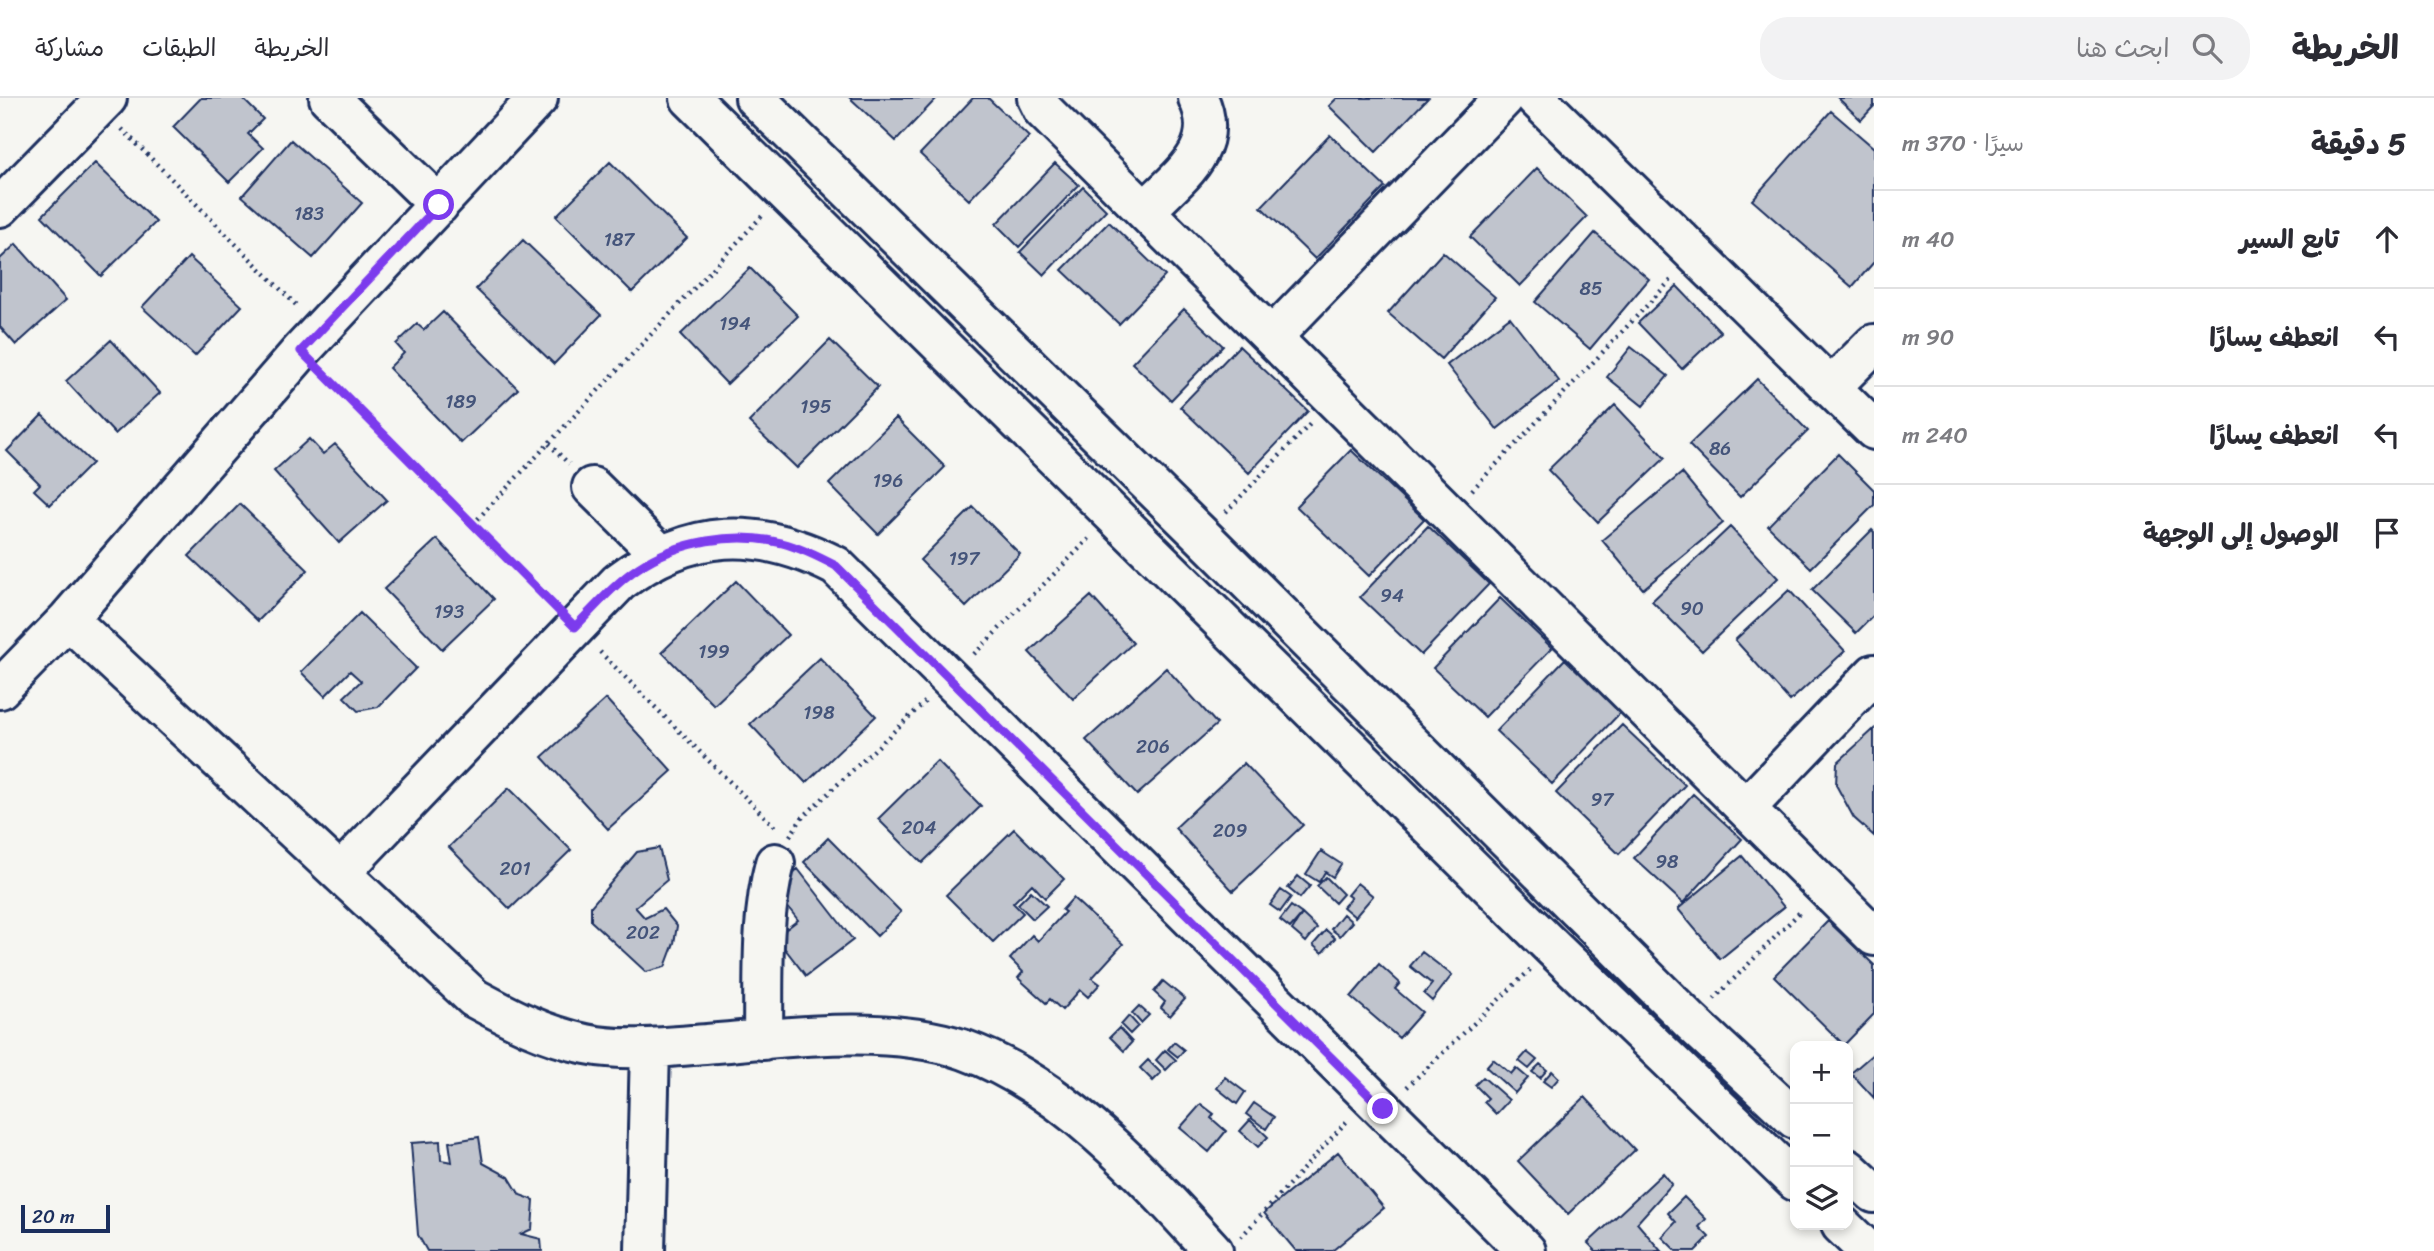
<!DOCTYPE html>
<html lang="ar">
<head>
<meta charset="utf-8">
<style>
	:root { --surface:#fff; --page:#f2f2f3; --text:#2b2b33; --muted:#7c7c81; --line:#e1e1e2 }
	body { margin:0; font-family:Sriracha,"Playpen Sans Arabic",sans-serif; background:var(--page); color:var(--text); direction:rtl }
	.controls { position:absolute; right:21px; bottom:21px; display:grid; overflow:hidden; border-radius:14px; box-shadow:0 4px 10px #0003 }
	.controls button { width:63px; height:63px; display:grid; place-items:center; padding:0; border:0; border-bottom:2px solid var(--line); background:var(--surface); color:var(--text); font:35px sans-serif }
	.scale { position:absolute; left:21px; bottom:18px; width:89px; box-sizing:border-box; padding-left:7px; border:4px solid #1b2f5e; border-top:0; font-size:19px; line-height:24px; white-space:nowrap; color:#1b2f5e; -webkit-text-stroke:5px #f6f6f2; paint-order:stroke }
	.stop { position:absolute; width:21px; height:21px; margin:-16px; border:5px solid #7c3aed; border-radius:50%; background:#fff }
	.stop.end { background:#7c3aed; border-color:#fff; box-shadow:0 2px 7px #0008 }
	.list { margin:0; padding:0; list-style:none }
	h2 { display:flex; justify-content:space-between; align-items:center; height:91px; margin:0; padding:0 28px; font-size:30px }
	h2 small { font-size:23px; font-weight:400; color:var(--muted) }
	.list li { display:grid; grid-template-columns:46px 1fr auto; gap:21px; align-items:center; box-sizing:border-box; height:98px; padding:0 28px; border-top:2px solid var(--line) }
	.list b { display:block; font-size:26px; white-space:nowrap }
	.list em { font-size:23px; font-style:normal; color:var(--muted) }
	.icon { flex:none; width:38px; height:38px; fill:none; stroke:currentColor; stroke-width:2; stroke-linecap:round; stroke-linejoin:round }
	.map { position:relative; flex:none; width:1874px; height:1153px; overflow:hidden; direction:ltr }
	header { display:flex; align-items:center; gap:42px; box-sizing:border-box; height:98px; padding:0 35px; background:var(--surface); border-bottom:2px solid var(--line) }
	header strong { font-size:33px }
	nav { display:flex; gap:38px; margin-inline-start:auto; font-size:24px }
	.search { width:490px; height:63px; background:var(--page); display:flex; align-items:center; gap:18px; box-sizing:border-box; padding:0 24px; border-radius:28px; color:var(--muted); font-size:26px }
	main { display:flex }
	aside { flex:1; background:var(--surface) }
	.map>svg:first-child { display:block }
	.building { fill:#c0c4cd; stroke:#1b2f5e; stroke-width:2 }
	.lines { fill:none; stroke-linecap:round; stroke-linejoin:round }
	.minor-casing { stroke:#1b2f5e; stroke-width:44 }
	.path { stroke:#1b2f5e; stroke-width:4.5; stroke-dasharray:2 5; stroke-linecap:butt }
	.minor { stroke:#f6f6f2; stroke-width:38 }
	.route { stroke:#7c3aed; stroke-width:9 }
	.labels { text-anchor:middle; stroke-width:5; stroke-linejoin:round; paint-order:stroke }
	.number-label { font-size:19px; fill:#44547a }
</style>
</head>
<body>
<header>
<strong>الخريطة</strong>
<div class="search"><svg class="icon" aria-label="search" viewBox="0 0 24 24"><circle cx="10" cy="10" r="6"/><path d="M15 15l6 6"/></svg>ابحث هنا</div>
<nav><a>الخريطة</a><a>الطبقات</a><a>مشاركة</a></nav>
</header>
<main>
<aside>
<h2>5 دقيقة<small>سيرًا · 370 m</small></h2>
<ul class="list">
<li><svg class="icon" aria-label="ahead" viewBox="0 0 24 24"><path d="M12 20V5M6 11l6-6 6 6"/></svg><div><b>تابع السير</b></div><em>40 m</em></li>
<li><svg class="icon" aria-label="left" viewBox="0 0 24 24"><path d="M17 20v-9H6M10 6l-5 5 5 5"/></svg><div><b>انعطف يسارًا</b></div><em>90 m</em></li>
<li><svg class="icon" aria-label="left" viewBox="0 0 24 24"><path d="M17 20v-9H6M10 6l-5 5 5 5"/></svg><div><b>انعطف يسارًا</b></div><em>240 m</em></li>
<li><svg class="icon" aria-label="arrive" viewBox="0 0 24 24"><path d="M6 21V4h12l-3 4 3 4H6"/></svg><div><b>الوصول إلى الوجهة</b></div></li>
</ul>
</aside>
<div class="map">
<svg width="1874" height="1153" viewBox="0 0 1874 1153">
	<rect width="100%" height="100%" fill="#f6f6f2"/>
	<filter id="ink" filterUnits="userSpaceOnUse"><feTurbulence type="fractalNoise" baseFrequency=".0143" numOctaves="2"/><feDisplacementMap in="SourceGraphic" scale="14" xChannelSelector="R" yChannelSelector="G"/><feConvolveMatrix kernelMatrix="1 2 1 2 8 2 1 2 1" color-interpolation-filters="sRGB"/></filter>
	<g filter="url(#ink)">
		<path class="building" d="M201,0H242L263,21L248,36L263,50L229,84L173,29Z
			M850,0H937L896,43Z
			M973,0H988L1029,39L969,102L920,56Z
			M1337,0H1428L1376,54L1329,8Z
			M1838,0H1874V8L1861,22Z
			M1831,13L1874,50V164L1852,189L1752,102Z
			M1330,37L1385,89L1315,161L1261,109Z
			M291,42L362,105L313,160L242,98Z
			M610,64L687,140L632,194L556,118Z
			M95,65L156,124L101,178L42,118Z
			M1055,65L1079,87L1019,149L996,126Z
			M1537,70L1587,119L1520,188L1470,139Z
			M1083,89L1106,112L1044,177L1020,154Z
			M1109,124L1165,178L1119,226L1062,172Z
			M1595,135L1649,181L1590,251L1535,204Z
			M523,142L601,217L554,266L476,191Z
			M16,146L66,202L16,247L0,229V161Z
			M1443,154L1495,199L1441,261L1388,215Z
			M189,159L242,208L195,258L142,209Z
			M750,170L798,218L727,286L680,237Z
			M1677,188L1721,234L1682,271L1638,225Z
			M1184,211L1223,248L1171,302L1132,265Z
			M443,214L518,291L461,345L389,270L404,255L396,246L417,226L424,232Z
			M1510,219L1559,283L1497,331L1447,267Z
			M111,242L160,295L115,336L66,283Z
			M830,242L878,289L797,370L749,324Z
			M1239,248L1308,313L1249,375L1180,309Z
			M1631,249L1668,278L1643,308L1607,279Z
			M1757,281L1808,333L1740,399L1689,347Z
			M1615,307L1665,360L1598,424L1548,372Z
			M42,317L92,365L50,407L34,392L40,386L7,353Z
			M896,320L945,369L878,436L829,386Z
			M309,341L323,356L335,346L387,402L339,445L274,373Z
			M1351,352L1424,421L1369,478L1296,408Z
			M1838,356L1874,392V407L1811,470L1768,428Z
			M1682,375L1723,425L1643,491L1602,442Z
			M240,406L308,472L258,523L189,458Z
			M973,409L1020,456L966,509L920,462Z
			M1428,428L1489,486L1421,557L1360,499Z
			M1730,429L1778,480L1702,553L1652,503Z
			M1872,432L1874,434V517L1856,535L1812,492Z
			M437,441L494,501L442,551L384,491Z
			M736,483L788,537L714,607L662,554Z
			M1789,492L1845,553L1790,603L1735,542Z
			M1091,498L1133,545L1073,601L1029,554Z
			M1500,500L1552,550L1485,619L1433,570Z
			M360,515L416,570L378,609L358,613L344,599L361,583L350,573L325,598L301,574Z
			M820,560L876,618L806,685L750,626Z
			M1565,561L1621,614L1552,686L1496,633Z
			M1166,570L1217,626L1137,697L1086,642Z
			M606,601L672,673L608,731L542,659Z
			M1622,627L1685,687L1619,756L1556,695Z
			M1874,631V738L1854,720L1836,687L1837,665Z
			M937,663L981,708L922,765L878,721Z
			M1244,665L1303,727L1233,793L1175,730Z
			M509,690L571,752L510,811L449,749Z
			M1693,696L1742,741L1683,805L1634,760Z
			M1014,731L1064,781L1045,800L1032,786L1013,805L1023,815L993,844L946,797Z
			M828,740L901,814L877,838L804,764Z
			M659,750L667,782L635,809L645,820L663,811L677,828L674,845L665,869L646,874L591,823V808L637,754Z
			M1321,753L1341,766L1333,779L1325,774L1319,784L1306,776Z
			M1742,758L1784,809L1720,861L1678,811Z
			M798,771L853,842L806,878L776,839L798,822L773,790Z
			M1298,778L1310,788L1300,800L1288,790Z
			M1326,779L1343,796L1335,805L1317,788Z
			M1357,785L1373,798L1355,819L1343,809L1351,800L1347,797Z
			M1281,792L1291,799L1280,814L1270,807Z
			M1031,793L1047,808L1033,821L1018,806Z
			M1073,800L1123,846L1092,880L1100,886L1088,899L1080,892L1062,912L1050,901L1046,905L1018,880L1023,874L1010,861L1032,837L1038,843L1065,814L1062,812Z
			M1291,808L1302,816L1290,830L1280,822Z
			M1302,816L1317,830L1306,844L1292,832Z
			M1343,816L1352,824L1340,838L1331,831Z
			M1828,823L1874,867V916L1844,947L1774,878Z
			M1326,832L1335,840L1322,855L1313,847Z
			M1422,854L1452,877L1432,903L1424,896L1432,886L1410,868Z
			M1379,866L1400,885L1395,891L1422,914L1399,940L1351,899Z
			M1163,883L1185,901L1170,918L1161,910L1165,904L1154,894Z
			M1139,908L1149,917L1141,925L1132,915Z
			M1129,918L1138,928L1130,936L1121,927Z
			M1119,930L1132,944L1124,953L1110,939Z
			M1174,944L1184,952L1178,959L1168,951Z
			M1165,952L1176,962L1166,972L1156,962Z
			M1527,954L1537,962L1529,971L1519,963Z
			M1874,955V1000L1851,975Z
			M1493,961L1511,976L1516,970L1528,980L1515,995L1486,969Z
			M1148,962L1161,975L1153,983L1140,970Z
			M1540,966L1547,972L1540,980L1532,974Z
			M1552,973L1559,980L1551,989L1543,983Z
			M1225,979L1245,994L1237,1006L1217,990Z
			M1483,979L1509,1002L1496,1016L1484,1004L1488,1000L1475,987Z
			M1585,999L1635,1052L1568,1116L1518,1063Z
			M1254,1005L1274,1019L1266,1031L1246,1016Z
			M1201,1006L1214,1016L1211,1020L1226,1033L1209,1054L1180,1030Z
			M1250,1022L1268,1039L1258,1049L1240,1033Z
			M479,1039L483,1065L509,1079L520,1097L534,1102L532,1131L521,1136L541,1141L542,1153H427L418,1137L411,1045L440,1043L441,1062L452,1064L449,1044Z
			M1338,1054L1384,1110L1332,1153H1296L1264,1115Z
			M1663,1075L1672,1086L1637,1125L1661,1153H1596L1588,1145Z
			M1684,1099L1706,1121L1699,1129L1709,1139L1695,1153H1676L1662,1139L1676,1124L1668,1115Z"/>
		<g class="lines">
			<defs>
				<path id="minor" d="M329,0L439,107
					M690,0L1553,850L1795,1083
					M755,0L1203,439L1691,924L1795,1021
					M1037,0L1043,12L1874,838
					M1536,0L1874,332
					M0,109L107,0
					M1145,113C1177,80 1223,51 1198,0
					M1272,239L1504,0
					M1831,289L1874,246
					M592,389L661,457
					M68,521L474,900C513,921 543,937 586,946C620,953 658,950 692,947C775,941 886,924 965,952C1063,987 1145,1078 1213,1153
					M0,591L68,521L301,253L538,0
					M1746,710L1874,576
					M340,775L619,484C691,430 757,428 836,468L1526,1153
					M763,942C764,883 760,822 775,765
					M1848,1071L1874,1095
					M1841,1127L1868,1153
					M645,1153L650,950"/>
			</defs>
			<use href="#minor" class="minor-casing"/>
			<path class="path" d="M122,31L298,209
				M324,275L551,505
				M549,346L569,366
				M1472,392L1673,180
				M1226,414L1312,324
				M473,426L763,117
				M600,554L777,731
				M974,556L1089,441
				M790,738L802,720L925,604
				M1714,901L1801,813
				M1407,989L1530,872
				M1241,1139L1348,1022"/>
			<use href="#minor" class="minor"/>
		</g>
	</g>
	<g class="lines" filter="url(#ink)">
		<path class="route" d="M439,107L301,253L575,529C595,509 614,486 638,470C678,443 735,433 782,445C801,450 819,459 836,468L1383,1011"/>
	</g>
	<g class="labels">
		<g class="number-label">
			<text x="309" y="122">183</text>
			<text x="619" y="148">187</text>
			<text x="1591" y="197">85</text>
			<text x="735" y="232">194</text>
			<text x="461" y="310">189</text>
			<text x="816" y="315">195</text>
			<text x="1720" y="357">86</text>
			<text x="888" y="389">196</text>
			<text x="964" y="467">197</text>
			<text x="1392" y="504">94</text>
			<text x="1692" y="517">90</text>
			<text x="449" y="520">193</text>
			<text x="714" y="560">199</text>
			<text x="819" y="621">198</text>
			<text x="1153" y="655">206</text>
			<text x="1602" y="708">97</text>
			<text x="919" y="736">204</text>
			<text x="1230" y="739">209</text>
			<text x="1667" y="770">98</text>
			<text x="515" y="777">201</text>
			<text x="643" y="841">202</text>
		</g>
	</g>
</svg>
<div class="controls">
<button>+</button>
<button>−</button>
<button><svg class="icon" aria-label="layers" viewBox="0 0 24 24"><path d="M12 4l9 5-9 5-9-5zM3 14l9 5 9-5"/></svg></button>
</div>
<div class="scale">20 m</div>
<div class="stop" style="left:439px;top:107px"></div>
<div class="stop end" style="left:1383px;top:1011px"></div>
</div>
</main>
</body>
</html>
